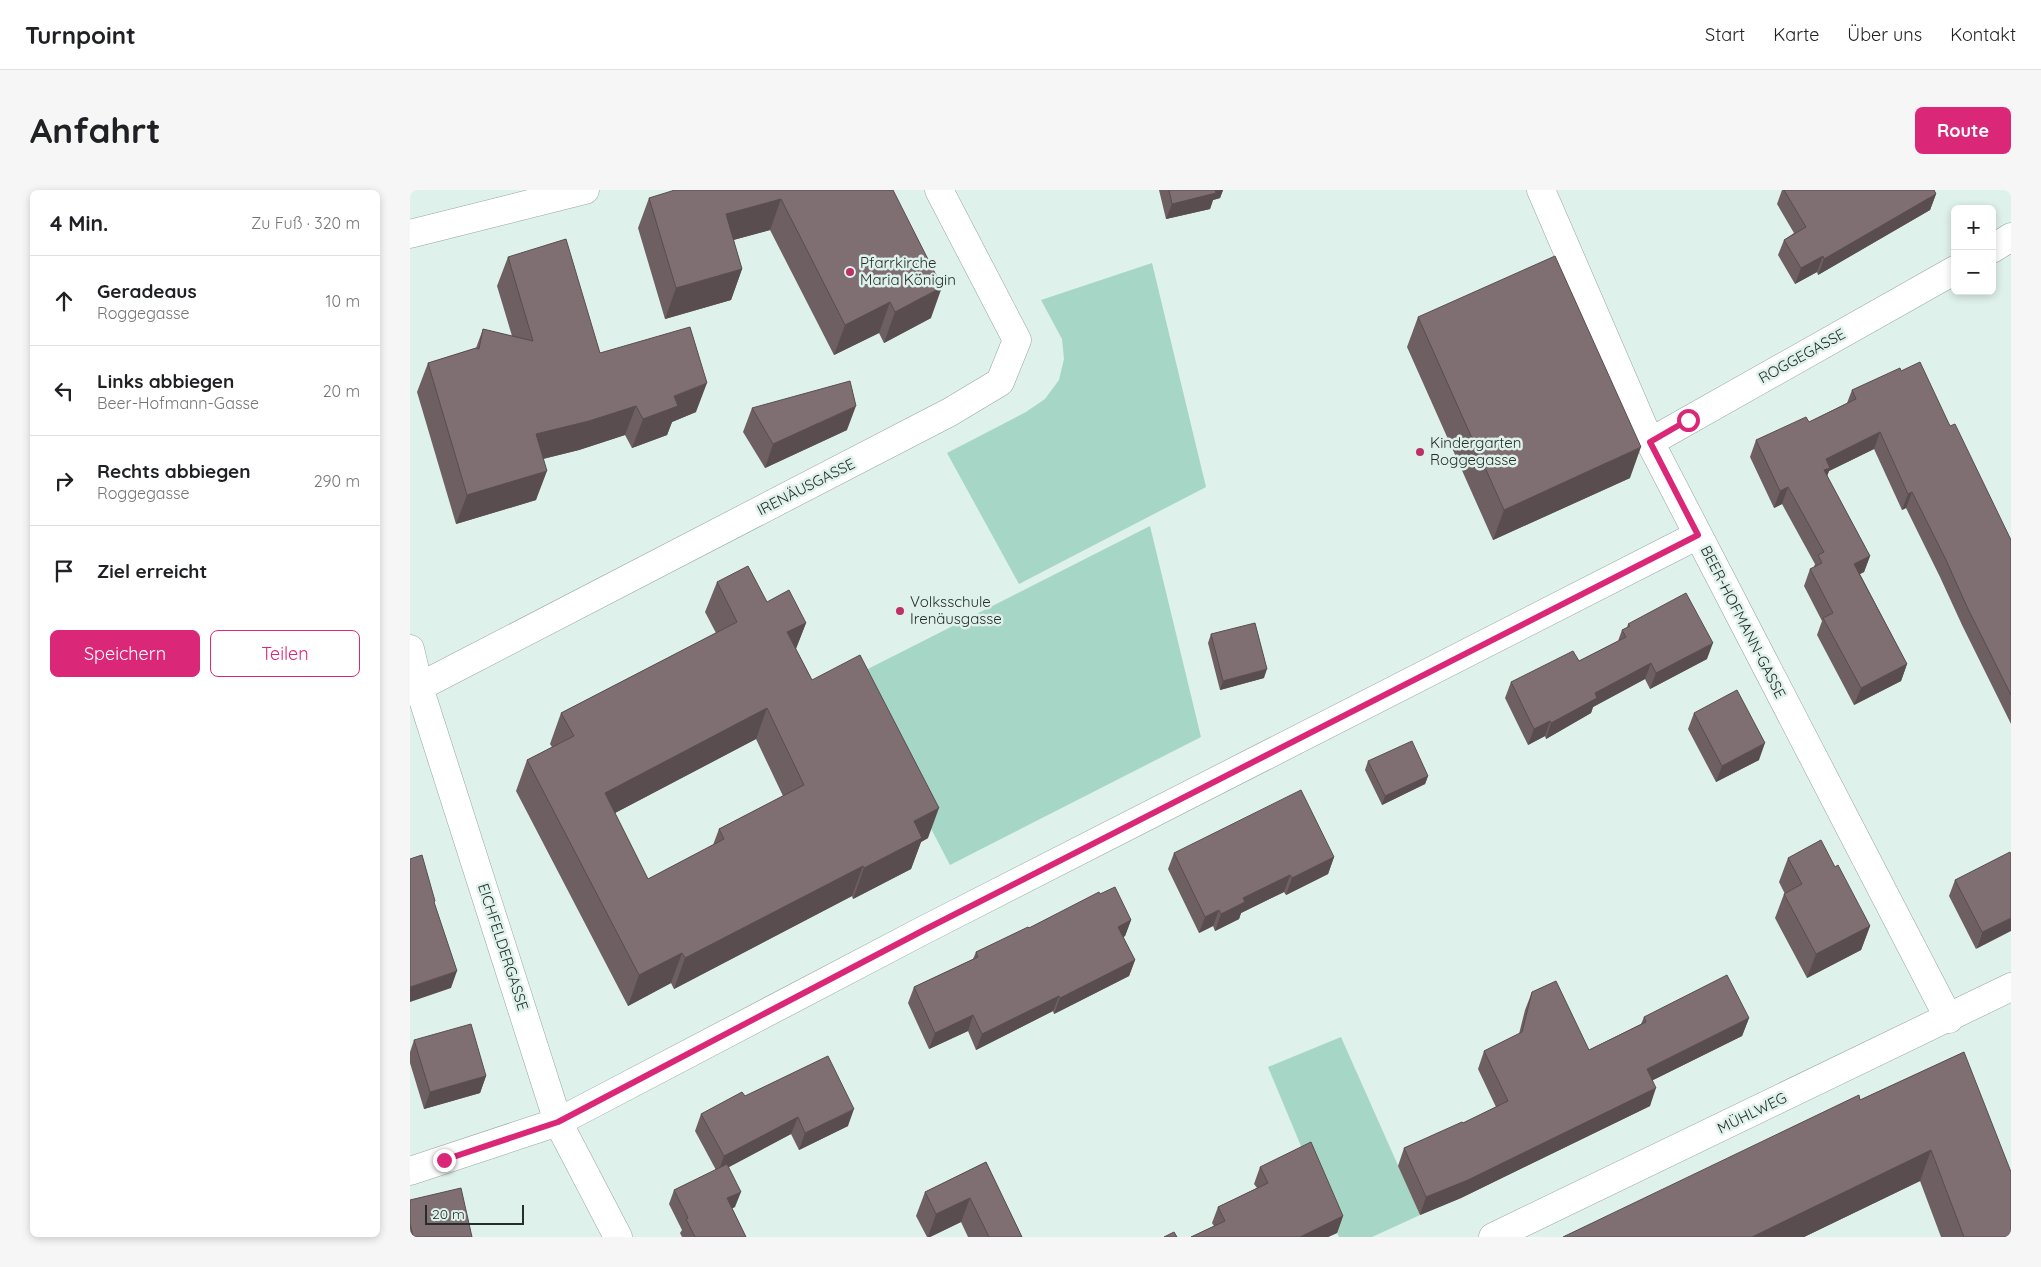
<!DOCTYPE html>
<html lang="de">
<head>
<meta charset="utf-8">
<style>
	:root { --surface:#fff; --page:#f6f6f6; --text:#202124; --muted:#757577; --line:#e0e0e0; --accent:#db2777 }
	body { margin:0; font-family:Quicksand,sans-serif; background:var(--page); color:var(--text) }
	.controls { position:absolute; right:15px; top:15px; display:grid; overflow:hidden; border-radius:8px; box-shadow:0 2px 8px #0003 }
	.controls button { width:45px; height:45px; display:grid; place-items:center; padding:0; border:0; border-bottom:1px solid var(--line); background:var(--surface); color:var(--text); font:25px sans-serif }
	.scale { position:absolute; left:15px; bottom:12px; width:99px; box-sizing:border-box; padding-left:5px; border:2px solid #262d2b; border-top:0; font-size:14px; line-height:18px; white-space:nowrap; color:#262d2b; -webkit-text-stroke:4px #def1ea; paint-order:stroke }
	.stop { position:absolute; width:15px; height:15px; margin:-11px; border:4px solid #db2777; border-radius:50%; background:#fff }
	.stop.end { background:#db2777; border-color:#fff; box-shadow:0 1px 5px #0008 }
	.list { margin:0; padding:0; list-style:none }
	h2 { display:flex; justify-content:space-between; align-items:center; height:65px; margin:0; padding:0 20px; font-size:21px }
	h2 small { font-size:16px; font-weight:400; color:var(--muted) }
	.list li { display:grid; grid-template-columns:32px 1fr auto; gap:15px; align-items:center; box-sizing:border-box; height:90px; padding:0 20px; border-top:1px solid var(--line) }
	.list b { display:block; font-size:19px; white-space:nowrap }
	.list p { margin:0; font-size:16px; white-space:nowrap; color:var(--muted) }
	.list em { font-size:16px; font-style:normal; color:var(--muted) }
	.actions { display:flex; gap:10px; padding:15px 20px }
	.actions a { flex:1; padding:11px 0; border:1px solid var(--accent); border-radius:8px; text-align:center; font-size:18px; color:var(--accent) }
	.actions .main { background:var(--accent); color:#fff }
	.icon { flex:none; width:28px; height:28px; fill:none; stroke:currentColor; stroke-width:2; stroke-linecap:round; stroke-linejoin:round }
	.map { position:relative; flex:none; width:1601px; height:1047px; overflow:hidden; border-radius:8px }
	header { display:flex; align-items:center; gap:30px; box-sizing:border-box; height:70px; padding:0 25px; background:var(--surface); border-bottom:1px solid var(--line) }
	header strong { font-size:24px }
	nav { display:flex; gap:28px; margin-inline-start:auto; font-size:18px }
	.intro { display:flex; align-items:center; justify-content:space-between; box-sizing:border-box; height:120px; padding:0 30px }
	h1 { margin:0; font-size:35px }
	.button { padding:12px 22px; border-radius:8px; background:var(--accent); color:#fff; font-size:18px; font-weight:700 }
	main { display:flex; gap:30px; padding:0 30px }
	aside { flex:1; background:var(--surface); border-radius:8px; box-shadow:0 2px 8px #0003 }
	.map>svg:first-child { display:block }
	.green { fill:#a6d6c6 }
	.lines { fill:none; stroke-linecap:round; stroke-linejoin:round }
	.minor-casing { stroke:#95a6a0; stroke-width:29 }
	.minor { stroke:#fff; stroke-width:28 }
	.wall { fill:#6d5f62; fill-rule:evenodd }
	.shaded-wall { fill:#594d50 }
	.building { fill:#7f6e72; stroke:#594d50; fill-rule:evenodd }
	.route { stroke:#db2777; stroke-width:6 }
	.poi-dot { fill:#bd3166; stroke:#def1ea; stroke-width:2 }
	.labels { text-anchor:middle; stroke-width:5; stroke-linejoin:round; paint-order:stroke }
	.poi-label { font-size:15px; fill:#262d2b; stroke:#def1ea; text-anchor:start }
	.street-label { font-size:15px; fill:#262d2b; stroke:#def1ea }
</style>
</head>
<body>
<header>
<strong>Turnpoint</strong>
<nav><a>Start</a><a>Karte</a><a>Über uns</a><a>Kontakt</a></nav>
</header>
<div class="intro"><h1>Anfahrt</h1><a class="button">Route</a></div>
<main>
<aside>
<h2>4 Min.<small>Zu Fuß · 320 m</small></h2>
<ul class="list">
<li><svg class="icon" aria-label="ahead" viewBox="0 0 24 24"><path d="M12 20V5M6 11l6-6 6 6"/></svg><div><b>Geradeaus</b><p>Roggegasse</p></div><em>10 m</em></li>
<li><svg class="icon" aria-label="left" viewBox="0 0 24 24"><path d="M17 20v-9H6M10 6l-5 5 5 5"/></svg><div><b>Links abbiegen</b><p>Beer-Hofmann-Gasse</p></div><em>20 m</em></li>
<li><svg class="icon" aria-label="right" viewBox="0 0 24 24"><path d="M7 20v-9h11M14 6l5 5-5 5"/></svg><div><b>Rechts abbiegen</b><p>Roggegasse</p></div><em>290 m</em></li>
<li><svg class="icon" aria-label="arrive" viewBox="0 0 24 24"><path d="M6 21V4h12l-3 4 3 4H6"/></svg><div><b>Ziel erreicht</b></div></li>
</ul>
<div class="actions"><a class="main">Speichern</a><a>Teilen</a></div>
</aside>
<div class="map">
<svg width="1601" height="1047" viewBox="0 0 1601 1047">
	<rect width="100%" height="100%" fill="#def1ea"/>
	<path class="green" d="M742,73L796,297L609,394L537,263L616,222L635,209L649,190L654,169L652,149L631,110Z
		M740,336L791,547L540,675L442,487Z
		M931,847L1010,1025L962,1047H929L858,877Z"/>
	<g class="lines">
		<defs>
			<path id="minor" d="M1131,0L1240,252L1539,829
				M0,44L175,0
				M1582,59L1601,47
				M1240,252L1545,80
				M0,459L9,497L148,932L208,1047
				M0,500L9,497L540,222L590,192L607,150L529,0
				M0,981L148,932L514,740L1288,345
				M1083,1047L1601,797"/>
		</defs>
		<use href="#minor" class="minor-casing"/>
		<use href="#minor" class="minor"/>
	</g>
	<path class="wall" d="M483,0L521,128L474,153L469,143L424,165L360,40L323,50L332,79L321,110L255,129L228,38L239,8Z
		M749,0H813L810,8L803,10L800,19L756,29Z
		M1372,0H1524L1526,4L1520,20L1408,85L1407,82L1385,94L1368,65L1374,50L1384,43L1367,14Z
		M98,67L190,163L286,222L262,232L257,245L222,258L215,245L169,260L133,269L126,310L46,334L7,202L18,173L66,158L73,139L102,146L87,96Z
		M1008,127L1220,288L1083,350L997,157Z
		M1491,181L1540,236L1601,350V534L1552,435L1530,387L1496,318L1492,320L1464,259L1419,281L1417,286L1460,366L1454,382L1450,384L1497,474L1491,491L1444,515L1407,445L1412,431L1394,396L1400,379L1404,377L1405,374L1372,314L1364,318L1340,267L1346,250L1399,232L1437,213L1442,200Z
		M342,218L437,240L355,278L333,242Z
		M307,392L357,412L396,433L386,459L402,490L518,648L511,652L501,679L443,709L442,706L264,799L261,793L218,816L106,601L117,570L142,557L140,554L151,523L306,443L295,422ZM346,549L373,606L309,639L303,655L238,689L205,623Z
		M1218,434L1297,469L1240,499L1235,489L1183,517L1181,523L1136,549L1135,546L1118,555L1095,508L1101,492L1169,471L1208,451L1212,440L1217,438Z
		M801,444L854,488L810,500L798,453Z
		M1284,523L1349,570L1306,592L1278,539Z
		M958,571L1018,586L1015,594L972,615L955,580Z
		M764,663L924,667L918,684L876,705L874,702L831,723L829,729L805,741L803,736L789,743L758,679Z
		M1601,664L1566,759L1539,706L1545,690Z
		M1378,668L1425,677L1460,736L1451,760L1397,788L1365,728L1374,704H1375L1369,692Z
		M690,704L721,730L715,746L713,747L725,770L719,786L644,824L643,821L566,860L558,841L519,859L498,813L504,797L563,769L566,762L619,738Z
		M1122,802L1179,860L1231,834L1234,827L1339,828L1332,846L1243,890L1240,916L1051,1008L1010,1025L988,976L994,958L1053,933L1086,917L1068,879L1074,861L1109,844L1115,820Z
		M4,850L76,886L70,903L14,919L0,873V862Z
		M1554,862L1601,1047H1531L1510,991L1394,1047H1153Z
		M335,906L438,936L389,960L381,944L318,977L325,1017L322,1018L336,1047H272L270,1043L272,1040L259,1014L264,1000L306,980L285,941L291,924Z
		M576,972L612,1047H558L551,1032L520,1047H517L506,1026L515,1002Z
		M850,977L933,1026L927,1043L918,1047H781L804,1036L802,1033L808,1017L847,998L844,994Z
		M0,1010L62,1047H0Z"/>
	<path class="shaded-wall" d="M802,0H813L810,8L803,10L800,19L756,29L762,14Z
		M1526,4L1520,20L1408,85L1414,69Z
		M371,9L360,40L305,55L316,24Z
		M1413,66L1407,82L1385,94L1391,78Z
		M332,79L321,110L255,129L266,98Z
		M532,97L521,128L474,153L485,122Z
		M480,112L469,143L424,165L435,135Z
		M297,193L286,222L262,232L257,245L222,258L233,229L264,206Z
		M226,216L215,245L169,260L116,273L126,244Z
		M446,216L437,240L355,278L363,254Z
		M1470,242L1464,259L1419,281L1414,294L1408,297L1416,269Z
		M1231,257L1220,288L1083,350L1094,320Z
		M137,281L126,310L46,334L57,305Z
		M1378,297L1372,314L1364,318L1370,301Z
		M1502,302L1496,318L1492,320L1498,304Z
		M1460,366L1454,382L1438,390L1444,374Z
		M396,433L384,463L377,442Z
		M1303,453L1297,469L1240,499L1246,483Z
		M1241,473L1235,489L1183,517L1181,523L1136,549L1141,533L1185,503Z
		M1497,474L1491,491L1444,515L1451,498Z
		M857,479L854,488L810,500L813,491Z
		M357,518L346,549L184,634L195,603Z
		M1140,531L1135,546L1118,555L1124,539Z
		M1355,553L1349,570L1306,592L1312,576Z
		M1018,586L1015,594L972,615L975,606Z
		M529,618L518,648L511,652L501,679L443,709L454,678L504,631Z
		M924,667L918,684L876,705L882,688Z
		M453,676L442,706L264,799L275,768Z
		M880,685L874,702L831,723L829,729L805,741L811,724L833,708Z
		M809,720L803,736L789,743L795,727Z
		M1601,728V741L1566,759L1572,742Z
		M721,730L715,746L702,753L708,737Z
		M1460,736L1451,760L1397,788L1406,764Z
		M272,763L261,793L218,816L229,785Z
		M725,770L719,786L644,824L650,808Z
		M47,781L41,798L0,812V797Z
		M649,806L643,821L566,860L572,844Z
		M563,825L558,841L519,859L525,843Z
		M1339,828L1332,846L1231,896L1237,879Z
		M76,886L70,903L14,919L20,902Z
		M1246,898L1240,916L1051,1008L1010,1025L1016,1007Z
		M444,919L438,936L389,960L395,943Z
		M388,927L381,944L308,983L314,966Z
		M1521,960L1510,991L1394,1047H1342Z
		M331,1002L325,1017L312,1023L317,1008Z
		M560,1008L551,1032L520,1047H518L526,1024Z
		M933,1026L927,1043L918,1047H890Z"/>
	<path class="building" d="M265,0H483L532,97L485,122L480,112L435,135L371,9L316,24L332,79L266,98L239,8Z
		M759,0H805L806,3L762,14Z
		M1374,0H1524L1526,4L1414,69L1413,66L1391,78L1374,50L1396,37Z
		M156,49L190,163L280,137L297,193L264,206L268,216L233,229L226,216L179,231L126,244L137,281L57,305L18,173L66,158L69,159L73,139L123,151L98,67Z
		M1145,66L1231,257L1094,320L1008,127Z
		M1510,172L1540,236L1545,234L1601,350V505L1558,419L1536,370L1502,302L1498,304L1470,242L1416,269L1420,278L1414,280L1460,366L1444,374L1497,474L1451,498L1413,428L1423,423L1400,379L1412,373L1408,365L1414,362L1378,297L1370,301L1346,250L1396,227L1399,232L1446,209L1442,200L1490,178L1491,181Z
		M440,191L446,216L363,254L342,218Z
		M338,376L357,412L379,400L396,433L377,442L402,490L450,465L529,618L504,631L512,648L454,678L453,676L275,768L272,763L229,785L117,570L164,546L151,523L327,432L307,392ZM357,518L394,595L309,639L314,649L238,689L195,603Z
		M1276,403L1303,453L1246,483L1241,473L1185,503L1187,508L1141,533L1140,531L1124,539L1101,492L1163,461L1169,471L1216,447L1212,440L1220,436L1218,434Z
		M845,433L857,479L813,491L801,444Z
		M1327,500L1355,553L1312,576L1284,523Z
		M1002,551L1018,586L975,606L958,571Z
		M891,600L924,667L882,688L880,685L833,708L835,712L811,724L809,720L795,727L764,663Z
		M1411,650L1425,677L1428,675L1460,736L1406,764L1374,704L1392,694L1378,668Z
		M1600,662L1601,664V728L1572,742L1545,690Z
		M12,665L25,711L24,712L47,781L0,797V669Z
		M705,697L721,730L708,737L725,770L650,808L649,806L572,844L563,825L525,843L504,797L568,767L566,762L618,737L619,738L689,702L690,704Z
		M1317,785L1339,828L1237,879L1246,898L1058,990L1016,1007L994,958L1052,932L1053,933L1098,911L1074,861L1112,842L1122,802L1146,791L1179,860L1236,832L1234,827Z
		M61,834L76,886L20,902L4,850Z
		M1554,862L1601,982V1047H1554L1521,960L1342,1047H1153L1449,905L1450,910Z
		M418,866L444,919L395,943L388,927L314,966L291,924L332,902L335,906Z
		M901,952L933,1026L890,1047H781L815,1031L808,1017L858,993L850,977Z
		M576,972L612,1047H579L560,1008L526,1024L515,1002Z
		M317,974L331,1002L317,1008L336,1047H285L276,1029L278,1028L264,1000Z
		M51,998L62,1047H3L0,1033V1010Z
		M764,1042L767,1047H754Z"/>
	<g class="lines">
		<path class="route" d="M34,970L148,932L514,740L1288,345L1240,252L1278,230"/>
	</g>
	<g class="poi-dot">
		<circle cx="440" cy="82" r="5"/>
		<circle cx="1010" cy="262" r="5"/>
		<circle cx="490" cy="421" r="5"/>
	</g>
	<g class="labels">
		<g class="poi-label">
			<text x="450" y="78">Pfarrkirche<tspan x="450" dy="17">Maria Königin</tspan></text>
			<text x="1020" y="258">Kindergarten<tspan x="1020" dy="17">Roggegasse</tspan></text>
			<text x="500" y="417">Volksschule<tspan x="500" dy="17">Irenäusgasse</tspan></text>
		</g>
		<g class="street-label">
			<text transform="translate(1392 166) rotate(-29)" y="5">ROGGEGASSE</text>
			<text transform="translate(396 297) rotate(-27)" y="5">IRENÄUSGASSE</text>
			<text transform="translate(1333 432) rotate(63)" y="5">BEER-HOFMANN-GASSE</text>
			<text transform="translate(93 757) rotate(72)" y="5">EICHFELDERGASSE</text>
			<text transform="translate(1342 923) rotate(-26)" y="5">MÜHLWEG</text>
		</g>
	</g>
</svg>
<div class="controls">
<button>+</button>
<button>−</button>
</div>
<div class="scale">20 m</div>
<div class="stop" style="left:1278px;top:230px"></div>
<div class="stop end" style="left:34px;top:970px"></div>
</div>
</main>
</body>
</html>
